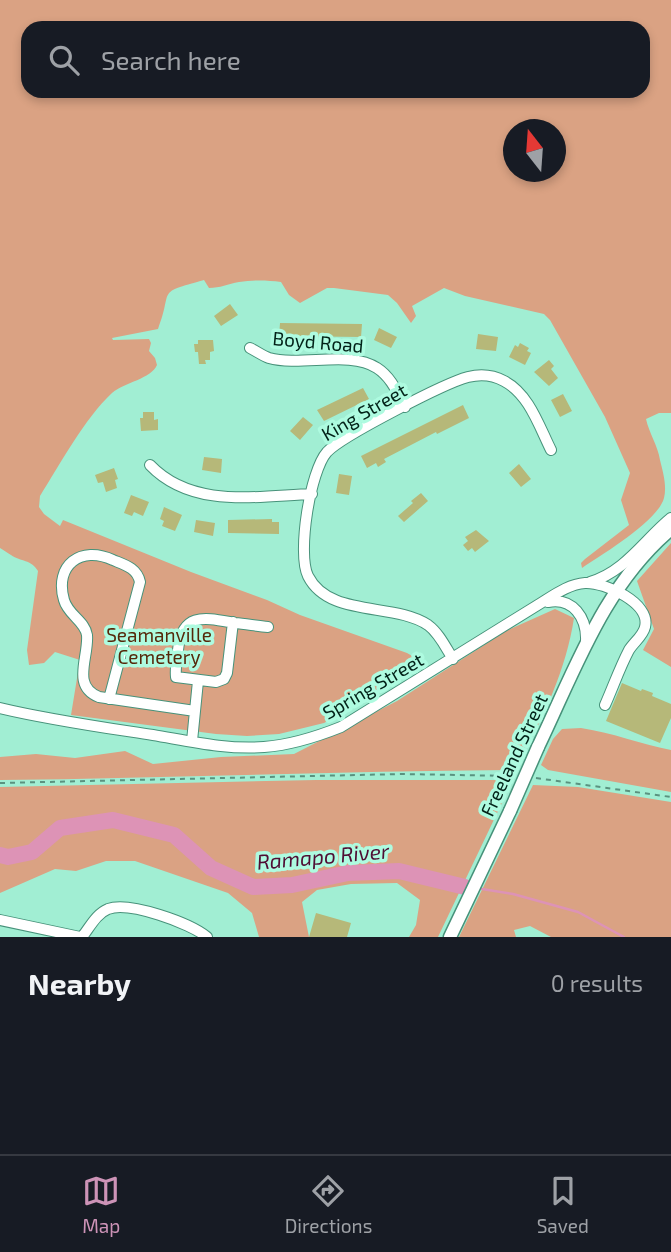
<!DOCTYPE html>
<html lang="en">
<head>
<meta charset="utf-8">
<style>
	:root { --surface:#171b24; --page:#20242c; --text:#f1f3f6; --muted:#9ea1a6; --line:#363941; --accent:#cd93b7 }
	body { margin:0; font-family:"Exo 2",sans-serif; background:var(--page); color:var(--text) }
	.compass { position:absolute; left:503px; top:119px; width:63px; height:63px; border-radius:50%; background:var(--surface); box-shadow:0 4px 10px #0003; rotate:343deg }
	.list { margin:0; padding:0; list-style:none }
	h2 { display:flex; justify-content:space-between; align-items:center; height:91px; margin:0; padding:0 28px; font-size:30px }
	h2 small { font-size:23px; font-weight:400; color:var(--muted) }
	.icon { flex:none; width:38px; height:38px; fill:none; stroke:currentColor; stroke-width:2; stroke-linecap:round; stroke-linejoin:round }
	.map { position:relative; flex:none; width:671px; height:937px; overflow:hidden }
	.search { position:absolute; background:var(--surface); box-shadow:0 4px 10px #0003; left:21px; right:21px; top:21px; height:77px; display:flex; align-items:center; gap:18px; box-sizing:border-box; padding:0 24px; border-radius:21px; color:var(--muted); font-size:26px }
	.sheet { height:217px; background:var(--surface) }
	nav { display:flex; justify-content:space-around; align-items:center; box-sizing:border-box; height:98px; border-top:2px solid var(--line); background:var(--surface); font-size:19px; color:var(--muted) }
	nav a { display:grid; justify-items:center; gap:4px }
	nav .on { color:var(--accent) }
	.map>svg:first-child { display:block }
	.green { fill:#daa283; fill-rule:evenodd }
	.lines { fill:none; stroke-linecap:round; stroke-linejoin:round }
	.stream { stroke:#dd93b6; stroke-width:2.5 }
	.river { stroke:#dd93b6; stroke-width:16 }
	.building { fill:#b6b879 }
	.minor-casing { stroke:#47927a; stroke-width:12 }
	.major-casing { stroke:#47927a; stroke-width:15 }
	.path { stroke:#5a9380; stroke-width:2; stroke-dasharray:5 5; stroke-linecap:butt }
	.minor { stroke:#fff; stroke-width:10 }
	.major { stroke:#fff; stroke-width:12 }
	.major-bridge-casing { stroke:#47927a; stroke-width:15; stroke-linecap:butt }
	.major-bridge { stroke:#fff; stroke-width:12 }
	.labels { text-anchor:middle; stroke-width:7; stroke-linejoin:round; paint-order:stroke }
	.street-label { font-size:19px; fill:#022218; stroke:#aefbe0 }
	.park-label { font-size:19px; fill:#55280a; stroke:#aefbe0 }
	.water-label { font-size:21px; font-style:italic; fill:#4f0d33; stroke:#aefbe0 }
</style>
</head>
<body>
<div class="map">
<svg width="671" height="937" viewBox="0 0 671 937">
	<rect width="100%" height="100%" fill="#a1eed3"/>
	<path class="green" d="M0,0H671V413H659L646,419C649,433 658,446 660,460C663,472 667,486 664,498C658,521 603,554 582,568L581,563L585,559L629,525L621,500L630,473L605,417L550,320L544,314L465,296L444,288L412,306L416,316L411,323L397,303L388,295L334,288H327L300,303L289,295L281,282C266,280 253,280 239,282C228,284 220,288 209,288L204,280C154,294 174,288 158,329L112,338L113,340L149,339L151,343L149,351L155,358L157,365C151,379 125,382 112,393C85,418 60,464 40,496L39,507L44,514L60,526L63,520L191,572L267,600L300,615L407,653L426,664L324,723L279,734L247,736L216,734L71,715L80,660L55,652L44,663L29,665L27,650L38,571C31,559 21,562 11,555C7,553 4,550 0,548ZM28,28H643V91H28ZM514,130H556V172H514Z
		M671,543V667L643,650L654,629L637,581Z
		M555,609L574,618C566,671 541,724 514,770C343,771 172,778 0,780V757L36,754L75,758L125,751L153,764L221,757L294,754L397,701L506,631Z
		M581,728C614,733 640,744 671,750V792L548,770L541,765L553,739L562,729Z
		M316,780H509L510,786L438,937H409L416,925L420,900L397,883L351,884L317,890L302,902L309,937H259L252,913L228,893L135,861H106L76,871L55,869L0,893V787Z
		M533,785L578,787L671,802V937H551L530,926L514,930L516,937H459Z"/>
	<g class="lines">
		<path class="stream" d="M482,889L513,894L578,912L624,937"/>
		<path class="river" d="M0,855L8,857L32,852L60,828L113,820L174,835L211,868L253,887L292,885L348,873L399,871L465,887"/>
	</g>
	<path class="building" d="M230,304L238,315L221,326L214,316Z
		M280,323L362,324L361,337L279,336Z
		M379,328L397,337L391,348L374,340Z
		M478,334L498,337L496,351L476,349Z
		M198,340H213L214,351L210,352V360H205L206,364H199L198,352H195L194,344H198Z
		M520,343L529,348L527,351L531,353L525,365L509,357L515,345L518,347Z
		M549,360L554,366L551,369L558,378L549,386L534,372Z
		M363,388L369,399L324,421L317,410Z
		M563,394L572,411L560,417L551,400Z
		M463,405L469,418L437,434L436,432L384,459L386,462L378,467L376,463L367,468L361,456Z
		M143,412H154V420L158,419V430L141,431L140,418H143Z
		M303,417L313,425L300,440L290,431Z
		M204,457L222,459L221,473L202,470Z
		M519,464L531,479L521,487L509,473Z
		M114,468L118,479L115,480L117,488L106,492L103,482L98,483L95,475Z
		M339,474L352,476L349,495L336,493Z
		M421,493L428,501L404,522L398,516L413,503L411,501Z
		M131,495L149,502L143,516L134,512L132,516L124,513Z
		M164,507L182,515L175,531L162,526L164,521L160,519Z
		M272,519V522H279V534L228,533V520Z
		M196,520L215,523L213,536L194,532Z
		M476,530L489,541L475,552L472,548L468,551L463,545L468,541L465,537Z
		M622,683L641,691L642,689L653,693L652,696L671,704V718L660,743L606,721Z
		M316,913L351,923L347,937H309Z"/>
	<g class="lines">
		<defs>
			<path id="minor" d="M250,348C256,351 263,356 269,358C301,367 350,350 377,368C391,377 397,392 405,407
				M150,465C192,509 257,496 312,494
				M590,582C625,572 644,540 671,518
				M548,602C573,597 587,618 586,641
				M233,622L227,673L224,679L216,682L176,677C175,668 177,659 178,650C182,611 206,618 235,623C246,624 257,626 268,627
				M453,659C446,648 439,633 428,625C394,602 329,618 308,576C297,554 310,471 327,452C342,436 445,383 468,377C480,374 493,375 504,381C529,394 539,426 551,450
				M109,699L140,582C137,568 125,565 113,560C81,545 54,565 64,600C68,615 85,621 87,635C89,657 71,686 99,697L195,711
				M0,708C50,720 101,727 153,735C189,741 227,750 264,747C291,745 316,737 341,727L541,603C554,595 569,584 585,583C605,582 651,603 645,627C643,636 634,642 629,650C620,667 613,687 605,705
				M192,741L198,681
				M0,920L80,937
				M82,937C90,927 96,914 108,909C129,901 190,923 207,937"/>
			<path id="major" d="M538,747C575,670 604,585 671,529
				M450,937L510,811"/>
		</defs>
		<use href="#minor" class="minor-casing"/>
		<use href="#major" class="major-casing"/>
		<path class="path" d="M536,778L671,797
			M0,783L402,774L513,776"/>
		<use href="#minor" class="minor"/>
		<use href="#major" class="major"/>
		<defs>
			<path id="major-bridge" d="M510,811L538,747"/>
		</defs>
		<use href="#major-bridge" class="major-bridge-casing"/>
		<use href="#major-bridge" class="major-bridge"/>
	</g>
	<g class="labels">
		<g class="street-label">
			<text transform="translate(318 342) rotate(5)" y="7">Boyd Road</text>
			<text transform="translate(364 412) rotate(-30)" y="7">King Street</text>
			<text transform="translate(373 686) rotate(-30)" y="7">Spring Street</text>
			<text transform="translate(514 755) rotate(-65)" y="7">Freeland Street</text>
		</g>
		<g class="park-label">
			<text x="159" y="642">Seamanville<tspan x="159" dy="22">Cemetery</tspan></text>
		</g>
		<g class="water-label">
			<text transform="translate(323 857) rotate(-5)" y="7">Ramapo River</text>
		</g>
	</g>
</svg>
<svg class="compass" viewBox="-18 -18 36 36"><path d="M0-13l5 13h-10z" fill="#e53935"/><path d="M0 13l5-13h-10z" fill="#9ea1a6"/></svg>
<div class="search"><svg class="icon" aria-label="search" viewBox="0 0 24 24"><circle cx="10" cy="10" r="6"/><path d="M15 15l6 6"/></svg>Search here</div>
</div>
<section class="sheet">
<h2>Nearby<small>0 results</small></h2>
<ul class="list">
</ul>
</section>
<nav>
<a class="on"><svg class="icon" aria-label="map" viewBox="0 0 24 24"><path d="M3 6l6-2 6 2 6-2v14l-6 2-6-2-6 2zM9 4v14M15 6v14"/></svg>Map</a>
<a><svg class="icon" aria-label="directions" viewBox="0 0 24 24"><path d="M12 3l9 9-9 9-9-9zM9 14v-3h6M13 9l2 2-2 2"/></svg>Directions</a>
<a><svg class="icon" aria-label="saved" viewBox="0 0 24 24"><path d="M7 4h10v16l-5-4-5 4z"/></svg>Saved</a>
</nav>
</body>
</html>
